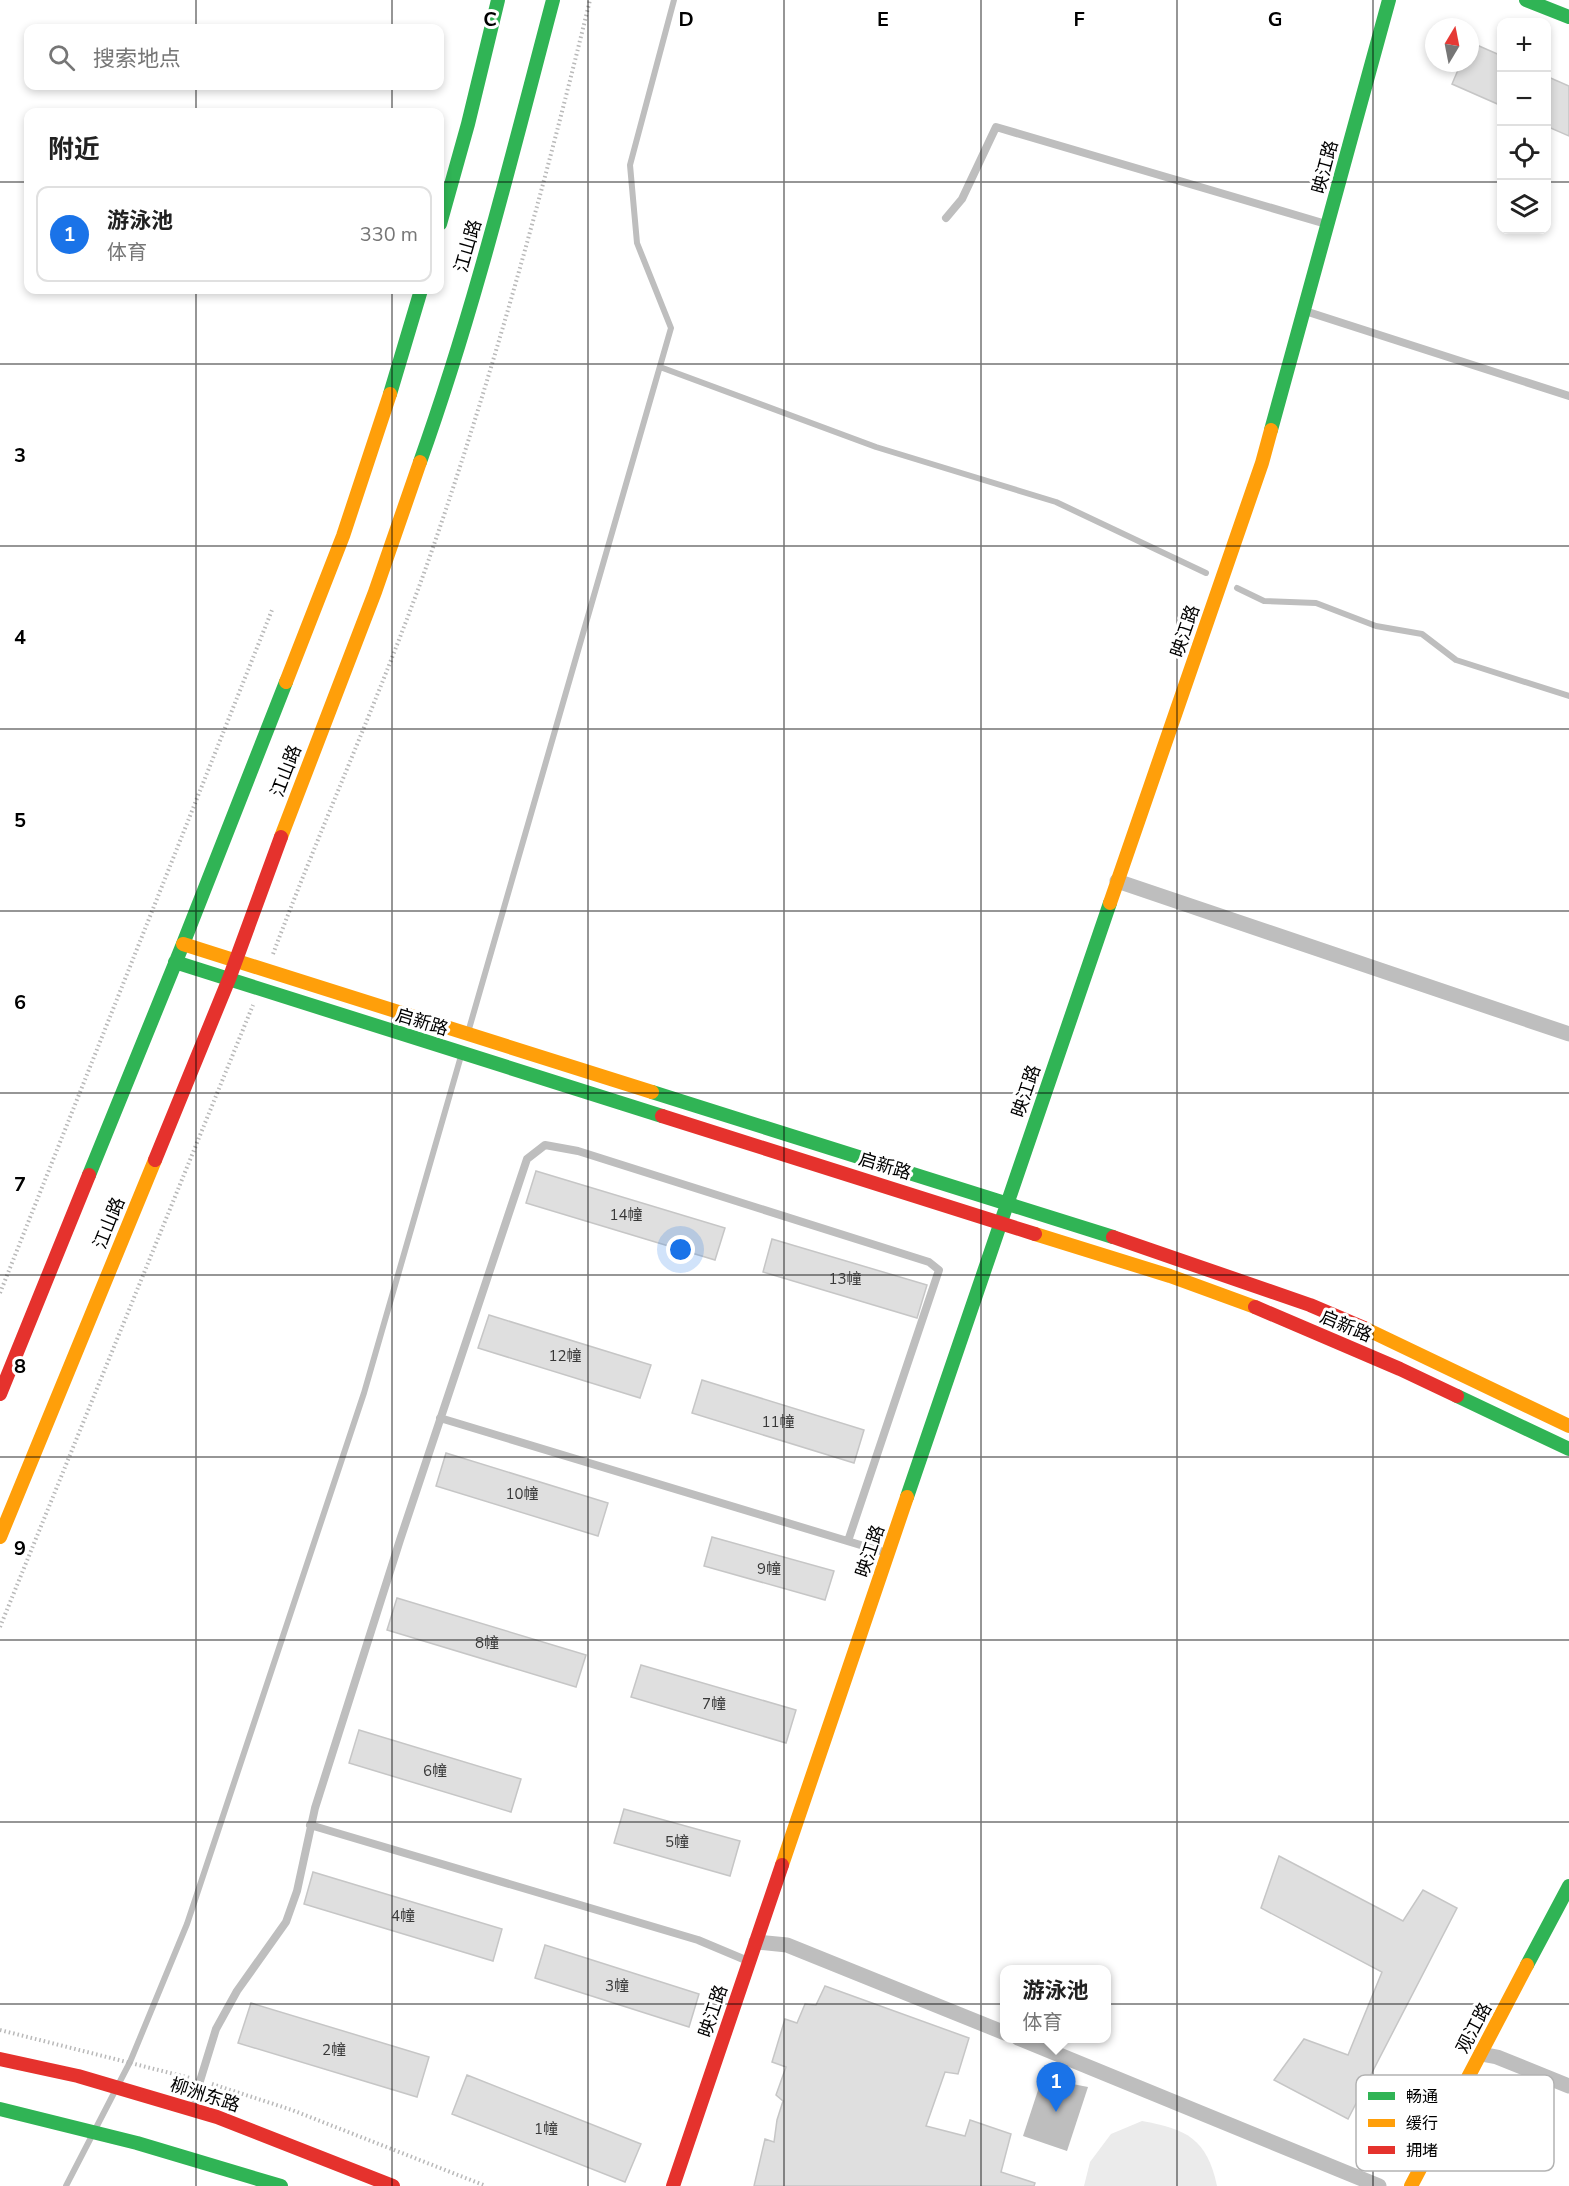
<!DOCTYPE html>
<html lang="zh">
<head>
<meta charset="utf-8">
<style>
	:root { --surface:#fff; --page:#f6f6f6; --text:#222; --muted:#767676; --line:#e0e0e0; --accent:#1a73e8 }
	body { margin:0; font-family:"Nunito Sans","Noto Sans SC",sans-serif; background:var(--page); color:var(--text) }
	.controls { position:absolute; right:18px; top:18px; display:grid; overflow:hidden; border-radius:12px; box-shadow:0 3px 9px #0003 }
	.controls button { width:54px; height:54px; display:grid; place-items:center; padding:0; border:0; border-bottom:2px solid var(--line); background:var(--surface); color:var(--text); font:30px sans-serif }
	.compass { position:absolute; left:1425px; top:18px; width:54px; height:54px; border-radius:50%; background:var(--surface); box-shadow:0 3px 9px #0003; rotate:10deg }
	.you { position:absolute; left:681px; top:1250px; width:21px; height:21px; margin:-15px; border:4px solid #fff; border-radius:50%; background:#1a73e8; box-shadow:0 0 0 9px #1a73e833 }
	.badge { display:grid; place-items:center; width:39px; height:39px; border-radius:50%; background:var(--accent); color:#fff; font-size:20px; font-weight:700 }
	.pin { position:absolute; translate:-50% -50px; filter:drop-shadow(0 2px 3px #0008) }
	.pin::after { content:''; position:absolute; top:32px; width:21px; height:18px; background:inherit; clip-path:polygon(0 0,100% 0,50% 100%) }
	.popup { position:absolute; left:1000px; top:1965px; width:111px; height:78px; box-sizing:border-box; display:grid; place-content:center; border-radius:12px; background:var(--surface); filter:drop-shadow(0 2px 4px #0005); font-size:20px; white-space:nowrap; color:var(--muted) }
	.popup b { font-size:22px; color:var(--text) }
	.popup::after { content:''; position:absolute; left:50%; top:100%; margin-left:-12px; border:12px solid transparent; border-top-color:var(--surface) }
	.list { margin:0; padding:0; list-style:none }
	h2 { display:flex; justify-content:space-between; align-items:center; height:78px; margin:0; padding:0 24px; font-size:26px }
	h2 small { font-size:20px; font-weight:400; color:var(--muted) }
	.list li { display:grid; grid-template-columns:39px 1fr auto; gap:18px; align-items:center; box-sizing:border-box; height:96px; margin:0 12px 12px; padding:0 12px; border:2px solid var(--line); border-radius:12px }
	.list b { display:block; font-size:22px; white-space:nowrap }
	.list p { margin:0; font-size:20px; white-space:nowrap; color:var(--muted) }
	.list em { font-size:20px; font-style:normal; color:var(--muted) }
	.icon { flex:none; width:33px; height:33px; fill:none; stroke:currentColor; stroke-width:2; stroke-linecap:round; stroke-linejoin:round }
	.map { position:relative; flex:none; width:1569px; height:2186px; overflow:hidden }
	.search { position:absolute; background:var(--surface); box-shadow:0 3px 9px #0003; left:24px; top:24px; width:420px; height:66px; display:flex; align-items:center; gap:15px; box-sizing:border-box; padding:0 21px; border-radius:12px; color:var(--muted); font-size:22px }
	.panel { position:absolute; background:var(--surface); box-shadow:0 3px 9px #0003; left:24px; top:108px; width:420px; height:186px; border-radius:12px }
	.map>svg:first-child { display:block }
	.green { fill:#ebebeb }
	.water { fill:#bebebe }
	.lines { fill:none; stroke-linecap:round; stroke-linejoin:round }
	.stream { stroke:#bebebe; stroke-width:6 }
	.building { fill:#dfdfdf; stroke:#c6c6c6; stroke-width:1.5 }
	.path { stroke:#b9b9b9; stroke-width:4; stroke-dasharray:1.5 3; stroke-linecap:butt }
	.lane { stroke:#bebebe; stroke-width:8 }
	.street { stroke:#bebebe; stroke-width:15 }
	.fast { stroke:#30b455; stroke-width:14 }
	.slow { stroke:#ff9f0a; stroke-width:14 }
	.jam { stroke:#e5322d; stroke-width:14 }
	.grid { fill:none; stroke:#000; stroke-width:1.5; stroke-opacity:0.55 }
	.labels { text-anchor:middle; stroke-width:6; stroke-linejoin:round; paint-order:stroke }
	.number-label { font-size:15px; fill:#383838 }
	.street-label { font-size:18px; fill:#000; stroke:#fff }
	.key { fill:#fff; stroke:#b2b2b2; stroke-width:1.5 }
	.key-label { font-size:16px; fill:#000 }
	.grid-label { font-size:20px; text-anchor:middle; font-weight:bold; fill:#000; stroke:#fff; stroke-width:6; stroke-linejoin:round; paint-order:stroke }
</style>
</head>
<body>
<div class="map">
<svg width="1569" height="2186" viewBox="0 0 1569 2186">
	<rect width="100%" height="100%" fill="#fff"/>
	<path class="green" d="M1142,2121C1187,2129 1207,2139 1217,2186H1084L1090,2162L1111,2134Z"/>
	<path class="water" d="M1042,2078L1088,2087L1067,2151L1023,2136Z"/>
	<g class="lines">
		<path class="stream" d="M660,367L876,447L1056,502L1206,573
			M1237,588L1264,601L1316,603L1376,626L1422,634L1456,660L1569,696
			M469,1029L671,328L637,243L630,165L674,0
			M66,2186L130,2062L187,1924L364,1393L461,1056"/>
	</g>
	<path class="building" d="M1470,42L1502,56V106L1452,84L1461,63H1470Z
		M1546,76L1569,86V136L1546,126Z
		M536,1171L725,1228L715,1260L526,1203Z
		M772,1239L927,1285L917,1318L763,1272Z
		M489,1315L651,1365L640,1398L478,1348Z
		M702,1380L864,1430L854,1463L692,1413Z
		M446,1453L608,1503L598,1536L436,1486Z
		M712,1537L834,1571L825,1600L704,1566Z
		M397,1598L586,1655L576,1687L387,1630Z
		M641,1665L796,1710L786,1743L631,1697Z
		M359,1730L521,1779L511,1812L349,1763Z
		M624,1809L740,1841L730,1876L614,1843Z
		M1279,1856L1403,1921L1423,1890L1457,1908L1348,2119L1274,2080L1304,2039L1348,2055L1382,1972L1261,1908Z
		M313,1872L502,1929L493,1961L304,1904Z
		M545,1945L699,1994L689,2027L535,1978Z
		M825,1986L969,2038L958,2074L945,2072L926,2126L965,2136L970,2120L1011,2134L1001,2172L1035,2183L1034,2186H754L765,2139L774,2142L777,2120L783,2101L776,2095L786,2067L772,2062L785,2019L797,2023L805,2004L816,2005Z
		M251,2003L429,2057L417,2097L238,2043Z
		M467,2075L641,2144L625,2182L452,2114Z"/>
	<g class="lines">
		<path class="path" d="M273,954C323,821 382,692 429,559C493,375 544,188 590,0
			M0,1293L272,610
			M0,1627L253,1005
			M0,2030L190,2078
			M212,2084L292,2110L486,2186"/>
		<path class="lane" d="M946,218L962,199L996,127L1326,224
			M1305,311L1569,396
			M440,1418L887,1553
			M310,1825L698,1940L748,1961
			M192,2107L216,2029L237,1991L286,1922L297,1891L315,1808L400,1540L527,1159L545,1145L578,1151L929,1262L939,1270L848,1541"/>
		<path class="street" d="M1117,881L1569,1034
			M756,1942L787,1945L1005,2033
			M1018,2038L1379,2186
			M1481,2054L1497,2057L1569,2086"/>
		<path class="fast" d="M1526,0L1569,17
			M440,224L468,124L498,0
			M390,394L421,290
			M1271,430L1389,0
			M420,462C474,311 512,155 553,0
			M175,962L662,1116
			M652,1092L1113,1237
			M89,1175L183,944L286,682
			M1457,1396L1569,1449
			M907,1497L1110,903
			M1527,1965L1569,1886
			M0,2109L137,2143L281,2186"/>
		<path class="slow" d="M286,682L343,536L390,394
			M281,837L375,592L420,462
			M1110,903L1262,463L1271,430
			M183,944L652,1092
			M1035,1234L1170,1276L1255,1307
			M1364,1328L1569,1426
			M0,1537L155,1160
			M782,1865L907,1497
			M1411,2186L1527,1965"/>
		<path class="jam" d="M662,1116L1035,1234
			M155,1160L229,979L281,837
			M1113,1237L1310,1305L1364,1328
			M1255,1307L1400,1369L1457,1396
			M0,1394L89,1175
			M0,2059L78,2076L217,2117L393,2186
			M673,2186L782,1865"/>
	</g>
	<path class="grid" d="M196,0V28M392,0V28M588,0V2186M784,0V2186M981,0V2186M1177,0V2186M1373,0V2186M196,86V112M392,86V112M0,182H28M440,182H1502M1546,182H1569M196,290V2186M392,290V2186M0,364H1569M0,546H1569M0,729H1569M0,911H1569M0,1093H1569M0,1275H1569M0,1457H1569M0,1640H1569M0,1822H1569M0,2004H1569"/>
	<g class="labels">
		<g class="number-label">
			<text x="626" y="1220">14幢</text>
			<text x="845" y="1284">13幢</text>
			<text x="565" y="1361">12幢</text>
			<text x="778" y="1427">11幢</text>
			<text x="522" y="1499">10幢</text>
			<text x="769" y="1574">9幢</text>
			<text x="487" y="1648">8幢</text>
			<text x="714" y="1709">7幢</text>
			<text x="435" y="1776">6幢</text>
			<text x="677" y="1847">5幢</text>
			<text x="403" y="1921">4幢</text>
			<text x="617" y="1991">3幢</text>
			<text x="334" y="2055">2幢</text>
			<text x="546" y="2134">1幢</text>
		</g>
		<g class="street-label">
			<text transform="translate(1325 167) rotate(-75)" y="6">映江路</text>
			<text transform="translate(468 246) rotate(-74)" y="6">江山路</text>
			<text transform="translate(1185 631) rotate(-71)" y="6">映江路</text>
			<text transform="translate(286 771) rotate(-69)" y="6">江山路</text>
			<text transform="translate(422 1022) rotate(17)" y="6">启新路</text>
			<text transform="translate(1026 1091) rotate(-71)" y="6">映江路</text>
			<text transform="translate(885 1166) rotate(17)" y="6">启新路</text>
			<text transform="translate(109 1223) rotate(-68)" y="6">江山路</text>
			<text transform="translate(1346 1326) rotate(23)" y="6">启新路</text>
			<text transform="translate(870 1551) rotate(-71)" y="6">映江路</text>
			<text transform="translate(713 2011) rotate(-71)" y="6">映江路</text>
			<text transform="translate(1474 2028) rotate(-62)" y="6">观江路</text>
			<text transform="translate(205 2095) rotate(18)" y="6">柳洲东路</text>
		</g>
	</g>
	<rect x="1356" y="2075" width="198" height="96" rx="9" class="key"/>
	<rect x="1368" y="2092" width="27" height="8" fill="#30b455"/>
	<rect x="1368" y="2119" width="27" height="8" fill="#ff9f0a"/>
	<rect x="1368" y="2146" width="27" height="8" fill="#e5322d"/>
	<g class="key-label">
		<text x="1406" y="2102">畅通</text>
		<text x="1406" y="2129">缓行</text>
		<text x="1406" y="2156">拥堵</text>
	</g>
	<g class="grid-label">
		<text x="490" y="26">C</text>
		<text x="686" y="26">D</text>
		<text x="883" y="26">E</text>
		<text x="1079" y="26">F</text>
		<text x="1275" y="26">G</text>
		<text x="20" y="462">3</text>
		<text x="20" y="644">4</text>
		<text x="20" y="827">5</text>
		<text x="20" y="1009">6</text>
		<text x="20" y="1191">7</text>
		<text x="20" y="1373">8</text>
		<text x="20" y="1555">9</text>
	</g>
</svg>
<div class="controls">
<button>+</button>
<button>−</button>
<button><svg class="icon" aria-label="locate" viewBox="0 0 24 24"><circle cx="12" cy="12" r="6"/><path d="M12 2v4M12 18v4M2 12h4M18 12h4"/></svg></button>
<button><svg class="icon" aria-label="layers" viewBox="0 0 24 24"><path d="M12 4l9 5-9 5-9-5zM3 14l9 5 9-5"/></svg></button>
</div>
<svg class="compass" viewBox="-18 -18 36 36"><path d="M0-13l5 13h-10z" fill="#e53935"/><path d="M0 13l5-13h-10z" fill="#767676"/></svg>
<div class="you"></div>
<div class="pin badge" style="left:1056px;top:2112px">1</div>
<div class="popup"><b>游泳池</b>体育</div>
<div class="search"><svg class="icon" aria-label="search" viewBox="0 0 24 24"><circle cx="10" cy="10" r="6"/><path d="M15 15l6 6"/></svg>搜索地点</div>
<section class="panel">
<h2>附近<small></small></h2>
<ul class="list">
<li><span class="badge">1</span><div><b>游泳池</b><p>体育</p></div><em>330 m</em></li>
</ul>
</section>
</div>
</body>
</html>
